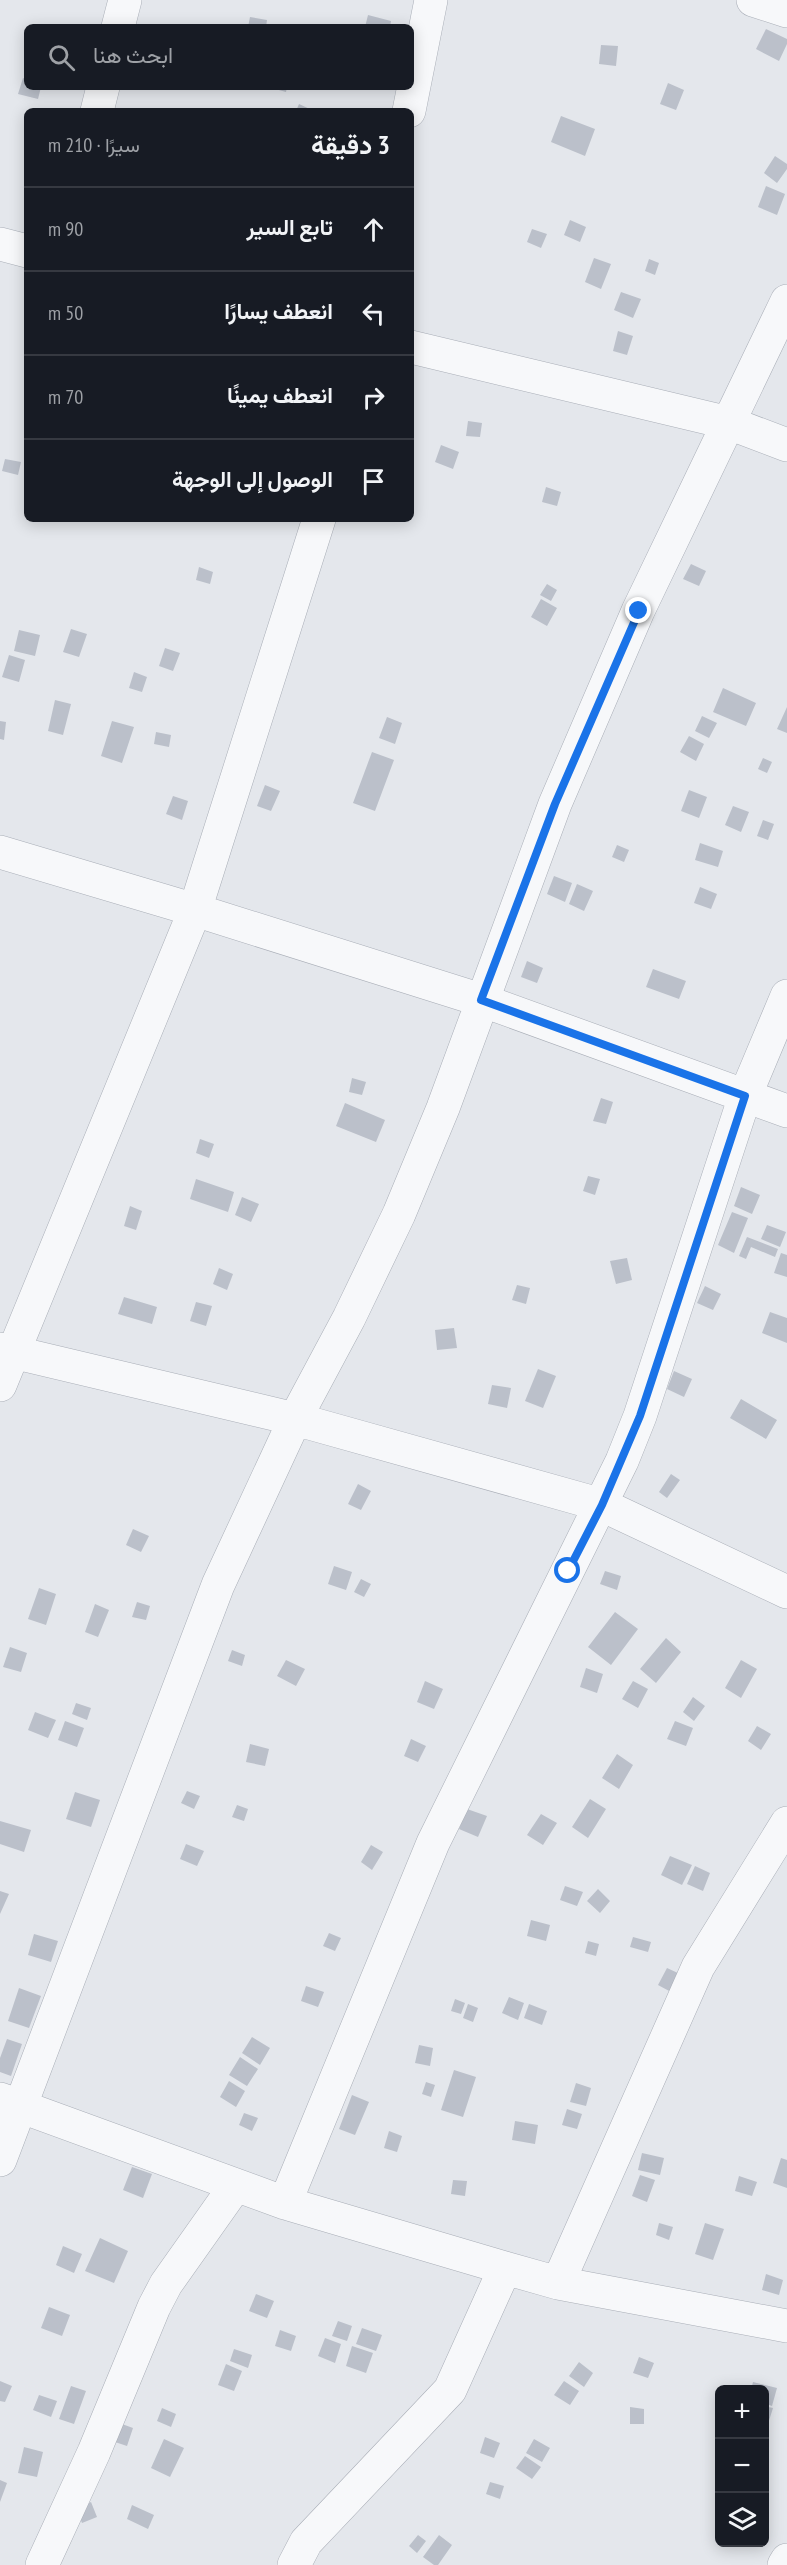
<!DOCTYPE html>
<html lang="ar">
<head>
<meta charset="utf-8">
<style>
	:root { --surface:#171b24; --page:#20242c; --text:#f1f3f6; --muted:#9ea1a6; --line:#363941 }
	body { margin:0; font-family:"PT Sans Narrow",Vazirmatn,sans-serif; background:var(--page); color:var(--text); direction:rtl }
	.controls { position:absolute; right:18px; bottom:18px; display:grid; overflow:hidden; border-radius:9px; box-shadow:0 3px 15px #0003 }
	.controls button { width:54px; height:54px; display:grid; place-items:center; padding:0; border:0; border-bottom:2px solid var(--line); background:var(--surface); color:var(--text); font:30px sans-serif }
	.stop { position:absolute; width:18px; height:18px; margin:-14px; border:4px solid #1a73e8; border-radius:50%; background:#fff }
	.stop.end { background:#1a73e8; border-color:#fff; box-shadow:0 2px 6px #0008 }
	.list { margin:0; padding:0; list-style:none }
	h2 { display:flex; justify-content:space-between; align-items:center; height:78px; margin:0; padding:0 24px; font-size:26px }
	h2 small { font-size:20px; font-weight:400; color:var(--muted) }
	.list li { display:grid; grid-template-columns:39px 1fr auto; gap:18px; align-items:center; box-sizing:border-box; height:84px; padding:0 24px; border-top:2px solid var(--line) }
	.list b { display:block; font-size:22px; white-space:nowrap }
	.list em { font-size:20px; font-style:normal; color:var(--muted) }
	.icon { flex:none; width:33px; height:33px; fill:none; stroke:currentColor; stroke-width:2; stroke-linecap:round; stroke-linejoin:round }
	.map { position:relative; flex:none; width:787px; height:2565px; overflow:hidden; direction:ltr }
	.search { position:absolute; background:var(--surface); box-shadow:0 3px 15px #0003; left:24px; top:24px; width:390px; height:66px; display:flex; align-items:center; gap:15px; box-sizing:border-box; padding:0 21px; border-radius:9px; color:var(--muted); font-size:22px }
	.panel { position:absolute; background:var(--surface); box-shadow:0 3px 15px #0003; left:24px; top:108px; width:390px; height:414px; border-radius:9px; direction:rtl }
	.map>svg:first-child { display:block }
	.building { fill:#bbc0ca }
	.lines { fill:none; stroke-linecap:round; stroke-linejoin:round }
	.minor-casing { stroke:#a9aeb7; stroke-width:34 }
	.minor { stroke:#f7f8fa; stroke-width:33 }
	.route { stroke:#1a73e8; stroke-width:8 }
</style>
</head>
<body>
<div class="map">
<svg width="787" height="2565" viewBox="0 0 787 2565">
	<rect width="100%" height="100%" fill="#e4e7ec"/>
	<path class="building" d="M368,15L391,21L390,27H365Z
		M250,17L267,20L266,27H248Z
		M766,29L787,39V44L779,61L756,49Z
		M601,45L618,46L616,66L599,64Z
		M23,78L27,80V87H41L38,99L18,94Z
		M668,83L684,90L676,110L660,104Z
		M268,87H287L286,92Z
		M299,104L314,111H296Z
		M561,116L595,129L585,156L551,142Z
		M775,156L787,164V169L777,183L764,173Z
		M766,186L785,194L777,215L758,207Z
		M570,220L586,227L580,242L564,235Z
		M532,229L547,234L541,248L527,242Z
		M594,258L611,264L601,289L585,282Z
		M649,259L659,263L655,275L645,271Z
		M621,292L641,299L633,318L614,310Z
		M618,331L633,336L627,355L613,351Z
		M468,421L482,423L480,437L466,436Z
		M441,445L459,452L453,469L435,462Z
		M5,459L21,462L18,475L2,471Z
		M546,487L561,492L557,506L542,502Z
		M691,564L706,571L699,586L683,579Z
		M199,567L213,572L210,584L196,580Z
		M547,584L557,590L551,601L540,595Z
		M541,599L557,608L547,626L531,617Z
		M71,629L87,634L79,657L63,652Z
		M19,630L40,635L35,656L14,651Z
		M165,648L180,653L173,671L159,666Z
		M9,655L25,660L19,682L2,677Z
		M134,672L147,677L142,692L129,688Z
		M723,688L756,703L746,726L713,712Z
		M55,700L71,704L63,735L48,731Z
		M787,707V733L777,729Z
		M702,716L717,723L709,738L695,731Z
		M387,717L402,723L395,744L379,738Z
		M0,721L6,722L4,740L0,739Z
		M112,721L134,727L122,763L101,756Z
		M156,732L171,735L169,747L154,744Z
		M689,736L704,744L696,761L680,752Z
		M372,752L394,760L375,811L353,803Z
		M763,758L772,762L767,773L758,769Z
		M265,785L280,791L271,811L257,806Z
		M689,790L707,797L699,818L681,811Z
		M173,796L188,801L182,820L166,814Z
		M733,806L749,812L741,832L725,825Z
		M763,820L774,824L768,840L757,836Z
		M700,843L723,851L718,867L695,860Z
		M617,845L629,850L624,862L612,857Z
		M554,876L572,883L565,902L547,894Z
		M577,884L593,891L584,911L569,904Z
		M700,887L717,894L711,909L694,903Z
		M527,961L543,968L537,983L521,977Z
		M653,969L686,981L679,999L646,987Z
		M352,1078L366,1082L362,1095L349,1092Z
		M601,1098L613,1102L606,1124L593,1121Z
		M345,1103L385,1120L376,1142L336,1126Z
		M200,1139L214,1144L209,1158L196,1153Z
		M588,1176L600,1179L595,1195L583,1191Z
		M196,1179L234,1192L228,1212L190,1199Z
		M741,1187L760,1195L752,1214L734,1206Z
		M242,1197L259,1204L251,1222L235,1215Z
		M130,1206L142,1211L136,1230L124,1226Z
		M732,1212L748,1218L734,1253L718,1245Z
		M767,1225L786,1232L780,1247L761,1239Z
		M747,1237L778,1249L775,1257L751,1247L746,1259L739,1256Z
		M781,1253L787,1255V1277L774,1273Z
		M627,1258L632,1280L616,1284L610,1261Z
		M219,1268L233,1274L227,1290L213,1284Z
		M517,1285L530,1288L526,1304L512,1300Z
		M705,1286L721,1294L713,1310L697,1303Z
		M124,1297L157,1307L152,1324L118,1314Z
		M196,1302L212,1306L206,1326L190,1321Z
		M770,1312L787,1318V1343L762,1333Z
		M454,1328L457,1348L437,1350L435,1330Z
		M538,1369L556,1376L543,1408L525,1401Z
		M674,1371L692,1379L684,1397L667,1389Z
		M492,1385L511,1388L507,1408L488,1404Z
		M741,1399L777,1420L766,1439L730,1418Z
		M671,1474L680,1480L667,1498L659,1492Z
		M358,1484L371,1491L361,1510L348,1504Z
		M133,1529L149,1536L141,1552L126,1545Z
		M334,1566L352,1572L346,1590L328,1584Z
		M605,1571L621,1576L617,1590L600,1584Z
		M361,1579L371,1584L364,1597L354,1592Z
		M39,1588L56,1594L46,1625L28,1619Z
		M137,1602L150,1606L146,1620L132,1617Z
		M95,1604L109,1610L98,1637L85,1632Z
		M615,1612L638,1629L611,1665L588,1647Z
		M666,1638L681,1652L656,1683L640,1669Z
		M10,1647L27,1653L21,1672L3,1667Z
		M232,1650L245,1655L242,1666L228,1661Z
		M286,1660L305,1669L296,1686L277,1676Z
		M741,1660L757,1669L741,1698L725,1688Z
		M586,1668L603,1674L597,1693L580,1687Z
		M425,1681L443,1689L434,1709L417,1702Z
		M633,1681L648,1689L638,1708L622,1699Z
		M693,1697L705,1706L694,1721L683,1712Z
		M76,1703L91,1708L87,1720L72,1714Z
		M35,1712L56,1720L48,1738L28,1730Z
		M65,1721L84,1728L77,1747L58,1740Z
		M675,1721L693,1728L686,1746L667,1739Z
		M757,1726L771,1734L761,1750L748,1741Z
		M411,1739L426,1746L418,1762L404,1756Z
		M250,1744L269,1749L265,1766L246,1762Z
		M617,1754L633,1765L619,1789L602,1778Z
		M187,1791L200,1796L194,1809L181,1803Z
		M75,1792L100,1800L91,1827L66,1819Z
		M590,1799L606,1809L588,1838L572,1827Z
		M237,1805L248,1809L244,1821L232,1817Z
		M467,1809L487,1816L478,1837L459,1829Z
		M541,1814L557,1823L543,1845L527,1835Z
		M0,1821L31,1830L24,1852L0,1844Z
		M186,1844L204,1851L197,1866L180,1859Z
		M371,1845L383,1852L372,1870L361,1862Z
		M670,1856L692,1865L682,1885L661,1875Z
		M695,1866L710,1873L703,1891L687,1884Z
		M565,1886L583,1892L577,1906L560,1900Z
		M598,1889L610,1901L600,1913L587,1901Z
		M0,1891L9,1894L0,1914Z
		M531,1920L550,1925L546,1941L527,1936Z
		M329,1933L341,1938L335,1951L323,1946Z
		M34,1934L58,1941L51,1962L28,1955Z
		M633,1937L651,1942L648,1952L630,1947Z
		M588,1941L599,1944L596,1956L585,1953Z
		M667,1968L680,1974L671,1992L658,1985Z
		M306,1986L324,1992L318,2007L301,2001Z
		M19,1988L41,1996L29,2028L8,2021Z
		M509,1997L524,2003L518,2020L502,2013Z
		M455,1999L465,2003L461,2014L451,2011Z
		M468,2004L478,2008L473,2022L463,2018Z
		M529,2004L547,2011L542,2025L524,2018Z
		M252,2037L270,2048L260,2065L242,2053Z
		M7,2039L22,2044L11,2076L0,2072V2058Z
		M419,2045L433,2048L430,2066L415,2063Z
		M240,2057L258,2069L247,2086L229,2075Z
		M454,2070L476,2077L463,2117L441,2110Z
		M229,2081L245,2091L236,2107L220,2097Z
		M426,2082L435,2085L431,2097L422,2094Z
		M576,2083L591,2088L586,2106L570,2102Z
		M352,2095L369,2102L355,2135L339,2129Z
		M567,2109L582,2114L577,2129L562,2125Z
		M244,2113L258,2118L252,2131L239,2125Z
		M515,2121L538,2125L535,2144L512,2140Z
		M389,2131L402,2136L397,2152L384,2148Z
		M642,2153L664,2158L660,2175L638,2170Z
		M781,2158L787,2160V2188L773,2183Z
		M132,2167L152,2174L143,2198L123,2190Z
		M640,2175L655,2180L647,2202L632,2196Z
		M739,2176L757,2182L752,2196L735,2191Z
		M453,2180L467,2181L465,2196L451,2194Z
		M659,2223L673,2227L669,2240L656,2235Z
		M705,2223L724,2229L713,2260L695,2254Z
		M100,2238L128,2251L114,2283L85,2271Z
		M63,2246L82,2254L74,2273L56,2265Z
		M766,2274L783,2280L779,2295L762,2290Z
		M256,2294L274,2301L267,2318L249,2311Z
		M49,2307L70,2315L62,2336L41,2328Z
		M338,2321L352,2326L347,2341L332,2336Z
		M362,2328L382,2335L376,2351L356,2344Z
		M280,2330L296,2336L291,2351L275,2346Z
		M325,2338L341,2344L335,2363L318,2356Z
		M352,2346L373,2353L366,2373L346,2366Z
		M234,2349L252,2355L248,2368L230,2361Z
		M639,2357L654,2363L648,2378L633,2373Z
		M579,2362L593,2373L584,2387L569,2376Z
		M226,2364L242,2371L234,2391L218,2385Z
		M0,2381L12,2386L5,2402L0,2401Z
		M564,2381L579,2391L570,2405L554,2395Z
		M753,2382L777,2388L772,2406L764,2403V2390H751Z
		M71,2386L86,2391L74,2424L59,2419Z
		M39,2395L57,2401L51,2417L33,2410Z
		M764,2406L773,2408L767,2427L764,2426Z
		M630,2407L644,2409V2424H630Z
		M162,2408L176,2414L171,2427L157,2421Z
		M122,2424L133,2428L127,2446L115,2442Z
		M485,2437L500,2443L494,2458L480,2453Z
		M164,2439L184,2448L170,2477L151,2468Z
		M534,2439L550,2448L542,2462L526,2453Z
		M24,2447L43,2452L37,2477L18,2473Z
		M525,2456L541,2467L532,2479L516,2468Z
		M0,2480L7,2483L0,2502Z
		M490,2482L504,2486L500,2499L486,2494Z
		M91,2502L97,2517L82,2523L76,2509Z
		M132,2505L154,2515L148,2529L127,2519Z
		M418,2535L426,2541L417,2553L409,2546Z
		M439,2535L452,2545L438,2565H434L423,2557Z"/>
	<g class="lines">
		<defs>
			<path id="minor" d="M753,0L787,11
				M118,27L125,0
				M97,111L103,87
				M409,111L431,0
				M0,244L27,251
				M411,347L729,423L787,445
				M0,852L195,910L481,1000L787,1111
				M0,1349L295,1419L602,1505L787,1592
				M0,1385L195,910L319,519
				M0,2099L285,2203L505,2268L558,2283L787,2326
				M0,2160L218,1585L295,1419L349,1318L399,1214L443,1108L555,804L638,611L787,301
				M285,2203L433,1843L622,1461L640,1416L745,1096L787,996
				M558,2283L698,1967L787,1823
				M42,2565L94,2452L154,2307L166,2284L236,2185
				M294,2565L306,2542L450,2390L505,2268
				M784,2565L787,2560"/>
		</defs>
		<use href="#minor" class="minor-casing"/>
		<use href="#minor" class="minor"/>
	</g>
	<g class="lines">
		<path class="route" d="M568,1571L602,1505L640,1416L745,1096L481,1000L555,804L639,611"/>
	</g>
</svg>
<div class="controls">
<button>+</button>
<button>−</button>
<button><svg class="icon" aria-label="layers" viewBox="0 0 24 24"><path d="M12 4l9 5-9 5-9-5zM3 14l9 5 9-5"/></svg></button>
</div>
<div class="stop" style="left:568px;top:1571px"></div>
<div class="stop end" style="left:639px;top:611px"></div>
<div class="search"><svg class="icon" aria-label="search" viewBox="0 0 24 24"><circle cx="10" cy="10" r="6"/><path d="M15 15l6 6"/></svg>ابحث هنا</div>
<section class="panel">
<h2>3 دقيقة<small>سيرًا · 210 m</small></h2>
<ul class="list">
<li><svg class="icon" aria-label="ahead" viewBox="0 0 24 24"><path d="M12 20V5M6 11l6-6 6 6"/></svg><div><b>تابع السير</b></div><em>90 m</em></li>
<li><svg class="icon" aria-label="left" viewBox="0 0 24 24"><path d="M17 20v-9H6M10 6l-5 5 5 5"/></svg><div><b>انعطف يسارًا</b></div><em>50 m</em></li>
<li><svg class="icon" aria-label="right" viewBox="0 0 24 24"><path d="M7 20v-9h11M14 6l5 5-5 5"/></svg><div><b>انعطف يمينًا</b></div><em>70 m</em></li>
<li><svg class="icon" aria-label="arrive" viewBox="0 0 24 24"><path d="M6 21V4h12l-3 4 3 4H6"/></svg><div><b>الوصول إلى الوجهة</b></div></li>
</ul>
</section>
</div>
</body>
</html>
